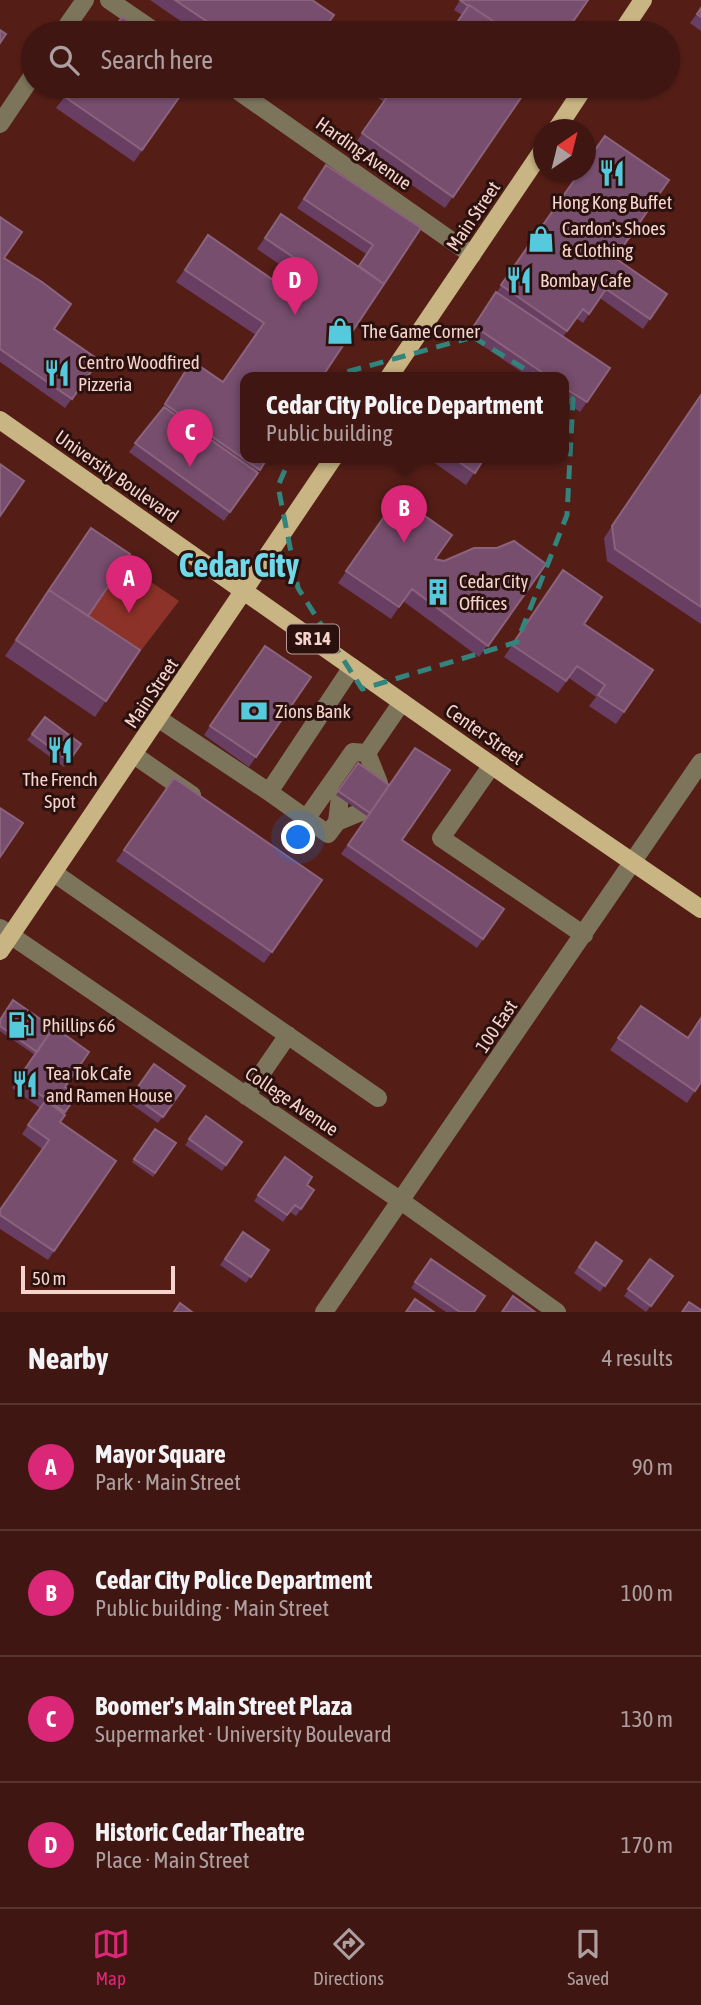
<!DOCTYPE html>
<html lang="en">
<head>
<meta charset="utf-8">
<style>
	:root { --surface:#3f1611; --page:#461f1a; --text:#f1f3f6; --muted:#ad9f9f; --line:#583531; --accent:#db2777 }
	body { margin:0; font-family:"Asap Condensed",sans-serif; background:var(--page); color:var(--text) }
	.compass { position:absolute; left:533px; top:119px; width:63px; height:63px; border-radius:50%; background:var(--surface); box-shadow:0 2px 5px #0004; rotate:35deg }
	.scale { position:absolute; left:21px; bottom:18px; width:154px; box-sizing:border-box; padding-left:7px; border:4px solid #f7d3cd; border-top:0; font-size:19px; line-height:24px; white-space:nowrap; color:#f7d3cd; -webkit-text-stroke:5px #2a110e; paint-order:stroke }
	.you { position:absolute; left:299px; top:838px; width:24px; height:24px; margin:-18px; border:5px solid #fff; border-radius:50%; background:#1a73e8; box-shadow:0 0 0 10px #1a73e833 }
	.badge { display:grid; place-items:center; width:46px; height:46px; border-radius:50%; background:var(--accent); color:#fff; font-size:23px; font-weight:700 }
	.pin { position:absolute; translate:-50% -58px; filter:drop-shadow(0 2px 4px #0008) }
	.pin::after { content:''; position:absolute; top:37px; width:24px; height:21px; background:inherit; clip-path:polygon(0 0,100% 0,50% 100%) }
	.popup { position:absolute; left:240px; top:372px; width:329px; height:91px; box-sizing:border-box; display:grid; place-content:center; border-radius:14px; background:var(--surface); filter:drop-shadow(0 2px 5px #0005); font-size:23px; white-space:nowrap; color:var(--muted) }
	.popup b { font-size:26px; color:var(--text) }
	.popup::after { content:''; position:absolute; left:50%; top:100%; margin-left:-14px; border:14px solid transparent; border-top-color:var(--surface) }
	.list { margin:0; padding:0; list-style:none }
	h2 { display:flex; justify-content:space-between; align-items:center; height:91px; margin:0; padding:0 28px; font-size:30px }
	h2 small { font-size:23px; font-weight:400; color:var(--muted) }
	.list li { display:grid; grid-template-columns:46px 1fr auto; gap:21px; align-items:center; box-sizing:border-box; height:126px; padding:0 28px; border-top:2px solid var(--line) }
	.list b { display:block; font-size:26px; white-space:nowrap }
	.list p { margin:0; font-size:23px; white-space:nowrap; color:var(--muted) }
	.list em { font-size:23px; font-style:normal; color:var(--muted) }
	.icon { flex:none; width:38px; height:38px; fill:none; stroke:currentColor; stroke-width:2; stroke-linecap:round; stroke-linejoin:round }
	.map { position:relative; flex:none; width:701px; height:1312px; overflow:hidden }
	.search { position:absolute; background:var(--surface); box-shadow:0 2px 5px #0004; left:21px; right:21px; top:21px; height:77px; display:flex; align-items:center; gap:18px; box-sizing:border-box; padding:0 24px; border-radius:38px; color:var(--muted); font-size:26px }
	.sheet { height:595px; background:var(--surface) }
	nav { display:flex; justify-content:space-around; align-items:center; box-sizing:border-box; height:98px; border-top:2px solid var(--line); background:var(--surface); font-size:19px; color:var(--muted) }
	nav a { display:grid; justify-items:center; gap:4px }
	nav .on { color:var(--accent) }
	.map>svg:first-child { display:block }
	.green { fill:#8d3228 }
	.lines { fill:none; stroke-linecap:round; stroke-linejoin:round }
	.minor { stroke:#7d745c; stroke-width:18 }
	.major { stroke:#c9b583; stroke-width:18 }
	.wall { fill:#683e62 }
	.building { fill:#774e6e; stroke:#8b637c; stroke-width:2 }
	.marked { fill:none; stroke:#32847c; stroke-width:5; stroke-dasharray:14 9; stroke-linejoin:round }
	.labels { text-anchor:middle; stroke-width:6; stroke-linejoin:round; paint-order:stroke }
	.shield { fill:#2a110e; stroke:#ba9994; stroke-width:2 }
	.shield-label { font-size:18px; font-weight:bold; fill:#f7d3cd }
	.street-label { font-size:19px; fill:#f7d3cd; stroke:#2a110e }
	.poi-label { font-size:19px; fill:#f7d3cd; stroke:#2a110e; text-anchor:start }
	.town-label { font-size:33px; font-weight:bold; fill:#6fd8e9; stroke:#2a110e }
</style>
</head>
<body>
<div class="map">
<svg width="701" height="1312" viewBox="0 0 701 1312">
	<rect width="100%" height="100%" fill="#541e17"/>
	<path class="green" d="M123,563L179,601L129,666L77,632Z"/>
	<g class="lines">
		<path class="minor" d="M109,0L157,33
			M62,33L85,0
			M231,86L472,255
			M0,124L33,75
			M352,667L269,792L328,834L337,822L361,812
			M159,719L269,792
			M134,755L192,795
			M492,765L441,838L584,935
			M379,783L367,753L402,702
			M306,819L353,752L367,753
			M337,822L340,797
			M54,873L378,1098
			M0,928L401,1201L557,1312
			M246,1096L288,1035
			M324,1312L701,762"/>
		<path class="major" d="M621,33L643,0
			M556,130L585,86
			M389,377L544,148
			M0,420L517,783L701,909
			M0,951L334,457"/>
	</g>
	<path class="wall" d="M150,0H312L321,33H198Z
		M460,0L565,33L462,15L454,10Z
		M701,8V31L690,23Z
		M73,86H187L134,162L56,108Z
		M275,86H285L282,91Z
		M379,86H529L445,208L354,145L384,102L373,94Z
		M326,165L421,228L268,457L224,521L129,452L160,412L192,361L223,382L256,335L176,282L208,235L279,284L288,270L257,249L281,214L358,266L366,254L297,208Z
		M580,172L615,258L667,294L643,329L600,298L583,323L576,318L563,337L610,368L580,412L563,400V377H529L467,335Z
		M0,217L4,258L54,329L99,360L65,408L0,362Z
		M701,394V624L607,561L604,538Z
		M426,457H485L466,485Z
		M398,497L435,559L444,561L546,564L479,657L403,601L391,619L338,583Z
		M91,528L88,616L140,650L95,717L5,656Z
		M563,570L584,624L653,670L616,724L589,706L596,697L569,678L558,693L504,657Z
		M265,646L311,677L249,767L204,735Z
		M45,717L81,744L64,767L27,740Z
		M415,748L402,840L504,909L477,948L341,854Z
		M358,763L389,785L367,816L336,795Z
		M174,778L322,880L264,963L116,861Z
		M13,1000L65,1087L77,1095L64,1114L60,1122L116,1161L48,1260L0,1229V1210L42,1149L22,1134L40,1108L12,1088L35,1055L0,1031V1019Z
		M641,1006L701,1082L687,1103L610,1050Z
		M154,1064L185,1086L158,1123L128,1102Z
		M206,1116L242,1142L222,1171L185,1145Z
		M155,1129L176,1143L153,1177L132,1162Z
		M285,1157L307,1185L314,1190L296,1216L290,1212L283,1222L254,1201Z
		M243,1232L269,1250L246,1283L220,1265Z
		M596,1242L622,1261L600,1292L574,1273Z
		M431,1259L474,1312H446L411,1288Z
		M650,1259L673,1276L646,1312L624,1296Z"/>
	<path class="building" d="M175,0H312L334,15L321,33H224Z
		M460,0H588L565,33H511L469,5L468,6Z
		M469,5L511,33H450Z
		M701,8V17L697,14Z
		M122,17L147,33H111Z
		M0,30L6,34L0,43Z
		M73,86H187L142,150L65,97Z
		M386,86H529L453,197L362,133L392,90Z
		M605,136L669,180L615,258L667,294L650,319L606,289L589,314L583,309L567,331L501,285L580,172H585V164Z
		M326,165L421,228L384,284L359,266L373,245L304,199Z
		M281,214L384,284L322,377H245V457H268L260,470L165,404L192,361L223,382L264,323L185,270L208,235L279,284L296,259L265,238Z
		M0,217L22,232L4,258L42,282L71,304L54,329L99,360L72,399L0,349Z
		M496,292L610,368L587,402L563,387V377H549L474,326Z
		M701,395V607L615,549L612,526Z
		M164,407L258,473L230,512L135,443Z
		M452,457H485L475,473Z
		M0,464L24,481L0,516Z
		M398,497L452,535L435,559L444,561L474,548H497L514,541L546,564L488,646L412,589L399,607L346,571Z
		M91,528L130,554L88,616L49,590Z
		M563,570L602,597L584,624L653,670L624,712L598,695L605,685L577,666L566,681L512,645Z
		M49,590L140,650L106,701L16,640Z
		M265,646L311,677L256,757L210,726Z
		M45,717L81,744L69,761L32,734Z
		M415,748L450,770L402,840L504,909L483,939L348,845Z
		M358,763L389,785L370,813L338,791Z
		M174,778L322,880L272,952L124,850Z
		M0,808L23,823L0,857Z
		M13,1000L53,1028L37,1052L0,1026V1020Z
		M641,1006L688,1038L701,1018V1082L695,1091L618,1038Z
		M54,1027L89,1052L65,1087L77,1095L65,1112L18,1079Z
		M154,1064L185,1086L163,1117L132,1095Z
		M46,1100L65,1115L60,1122L116,1161L54,1251L0,1215V1210L49,1140L28,1125Z
		M206,1116L242,1142L226,1165L189,1139Z
		M155,1129L176,1143L155,1173L134,1159Z
		M285,1157L312,1177L307,1185L314,1190L301,1209L295,1205L287,1215L258,1195Z
		M243,1232L269,1250L251,1277L225,1259Z
		M596,1242L622,1261L605,1286L579,1267Z
		M431,1259L485,1296L474,1312H460L415,1282Z
		M650,1259L673,1276L651,1306L628,1289Z
		M513,1296L535,1312H502Z
		M415,1299L434,1312H406Z
		M689,1302L701,1310V1312H682Z
		M180,1303L192,1312H174Z"/>
	<path class="marked" d="M473,337L573,399L567,515L517,642L362,689L298,588L278,486L325,378Z"/>
	<defs>
		<symbol id="restaurant-bare" viewBox="-9 -9 18 18"><path d="M-5-6h1v4h1v-4h1v4h1v-4h1v5L-1.5 .5V6h-2V.5L-5-1ZM5-6V6H3V1.5H1.5Q1.5-4 5-6Z" fill="#54cadc" stroke="#2a110e" stroke-width="2.5" paint-order="stroke"/></symbol>
		<symbol id="shop-bare" viewBox="-9 -9 18 18"><path d="M-5-2.5h2.3a2.7 3.5 0 0 1 5.4 0H5L5.5 6h-11ZM-1.5-2.5h3a1.5 2.3 0 0 0-3 0Z" fill="#54cadc" stroke="#2a110e" stroke-width="2.5" paint-order="stroke"/></symbol>
		<symbol id="building-bare" viewBox="-9 -9 18 18"><path d="M-4-6H4V6H1V3H-1V6H-4ZM-2.5-4.3h1.7v1.8h-1.7ZM.8-4.3h1.7v1.8H.8ZM-2.5-1h1.7V.8h-1.7ZM.8-1h1.7V.8H.8Z" fill="#54cadc" stroke="#2a110e" stroke-width="2.5" paint-order="stroke"/></symbol>
		<symbol id="bank-bare" viewBox="-9 -9 18 18"><path d="M-6-4H6V4H-6ZM0-2.3a2.3 2.3 0 1 0 0 4.6a2.3 2.3 0 1 0 0-4.6Z" fill="#54cadc" stroke="#2a110e" stroke-width="2.5" paint-order="stroke"/></symbol>
		<symbol id="fuel-bare" viewBox="-9 -9 18 18"><path d="M-5.5-6h7V0h2V4h1.3V-2.5L3-4.5l.8-.8L6-3V5H2.5V1h-1V6h-7ZM-4.2-4.7v3.2H.2V-4.7Z" fill="#54cadc" stroke="#2a110e" stroke-width="2.5" paint-order="stroke"/></symbol>
	</defs>
	<g fill-rule="evenodd">
		<use href="#restaurant-bare" x="593" y="154" width="38" height="38"/>
		<use href="#shop-bare" x="522" y="220" width="38" height="38"/>
		<use href="#restaurant-bare" x="500" y="261" width="38" height="38"/>
		<use href="#shop-bare" x="321" y="312" width="38" height="38"/>
		<use href="#restaurant-bare" x="38" y="354" width="38" height="38"/>
		<use href="#building-bare" x="419" y="573" width="38" height="38"/>
		<use href="#bank-bare" x="235" y="692" width="38" height="38"/>
		<use href="#restaurant-bare" x="41" y="731" width="38" height="38"/>
		<use href="#fuel-bare" x="2" y="1006" width="38" height="38"/>
		<use href="#restaurant-bare" x="6" y="1065" width="38" height="38"/>
	</g>
	<g class="labels">
		<rect class="shield" x="287" y="624.5" width="52" height="29" rx="5"/>
		<g class="shield-label">
			<text x="313" y="645">SR 14</text>
		</g>
		<g class="street-label">
			<text transform="translate(364 153) rotate(35)" y="7">Harding Avenue</text>
			<text transform="translate(473 216) rotate(-56)" y="7">Main Street</text>
			<text transform="translate(117 476) rotate(35)" y="7">University Boulevard</text>
			<text transform="translate(151 693) rotate(-56)" y="7">Main Street</text>
			<text transform="translate(485 734) rotate(35)" y="7">Center Street</text>
			<text transform="translate(496 1026) rotate(-56)" y="7">100 East</text>
			<text transform="translate(292 1101) rotate(34)" y="7">College Avenue</text>
		</g>
		<g class="poi-label">
			<text x="612" y="209" text-anchor="middle">Hong Kong Buffet</text>
			<text x="562" y="235">Cardon's Shoes<tspan x="562" dy="22">&amp; Clothing</tspan></text>
			<text x="540" y="287">Bombay Cafe</text>
			<text x="361" y="338">The Game Corner</text>
			<text x="78" y="369">Centro Woodfired<tspan x="78" dy="22">Pizzeria</tspan></text>
			<text x="459" y="588">Cedar City<tspan x="459" dy="22">Offices</tspan></text>
			<text x="275" y="718">Zions Bank</text>
			<text x="60" y="786" text-anchor="middle">The French<tspan x="60" dy="22">Spot</tspan></text>
			<text x="42" y="1032">Phillips 66</text>
			<text x="46" y="1080">Tea Tok Cafe<tspan x="46" dy="22">and Ramen House</tspan></text>
		</g>
		<g class="town-label">
			<text x="239" y="577">Cedar City</text>
		</g>
	</g>
</svg>
<svg class="compass" viewBox="-18 -18 36 36"><path d="M0-13l5 13h-10z" fill="#e53935"/><path d="M0 13l5-13h-10z" fill="#ad9f9f"/></svg>
<div class="scale">50 m</div>
<div class="you"></div>
<div class="pin badge" style="left:129px;top:613px">A</div>
<div class="pin badge" style="left:404px;top:543px">B</div>
<div class="popup"><b>Cedar City Police Department</b>Public building</div>
<div class="pin badge" style="left:190px;top:467px">C</div>
<div class="pin badge" style="left:295px;top:315px">D</div>
<div class="search"><svg class="icon" aria-label="search" viewBox="0 0 24 24"><circle cx="10" cy="10" r="6"/><path d="M15 15l6 6"/></svg>Search here</div>
</div>
<section class="sheet">
<h2>Nearby<small>4 results</small></h2>
<ul class="list">
<li><span class="badge">A</span><div><b>Mayor Square</b><p>Park · Main Street</p></div><em>90 m</em></li>
<li><span class="badge">B</span><div><b>Cedar City Police Department</b><p>Public building · Main Street</p></div><em>100 m</em></li>
<li><span class="badge">C</span><div><b>Boomer's Main Street Plaza</b><p>Supermarket · University Boulevard</p></div><em>130 m</em></li>
<li><span class="badge">D</span><div><b>Historic Cedar Theatre</b><p>Place · Main Street</p></div><em>170 m</em></li>
</ul>
</section>
<nav>
<a class="on"><svg class="icon" aria-label="map" viewBox="0 0 24 24"><path d="M3 6l6-2 6 2 6-2v14l-6 2-6-2-6 2zM9 4v14M15 6v14"/></svg>Map</a>
<a><svg class="icon" aria-label="directions" viewBox="0 0 24 24"><path d="M12 3l9 9-9 9-9-9zM9 14v-3h6M13 9l2 2-2 2"/></svg>Directions</a>
<a><svg class="icon" aria-label="saved" viewBox="0 0 24 24"><path d="M7 4h10v16l-5-4-5 4z"/></svg>Saved</a>
</nav>
</body>
</html>
